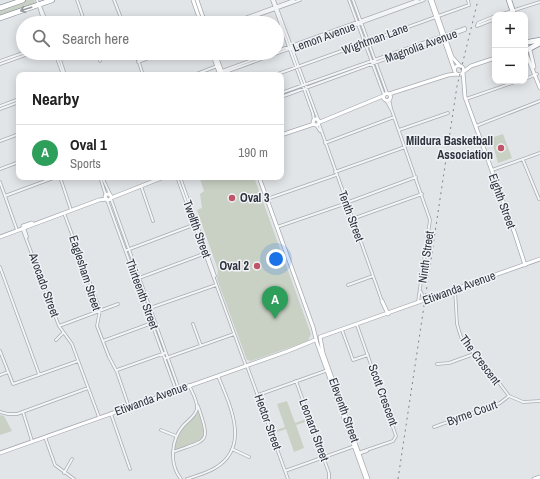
<!DOCTYPE html>
<html lang="en">
<head>
<meta charset="utf-8">
<style>
	:root { --surface:#fff; --page:#f6f6f6; --text:#222; --muted:#767676; --line:#e0e0e0; --accent:#111827 }
	body { margin:0; font-family:"Archivo Narrow",sans-serif; background:var(--page); color:var(--text) }
	.controls { position:absolute; right:12px; top:12px; display:grid; overflow:hidden; border-radius:8px; box-shadow:0 2px 10px #0003 }
	.controls button { width:36px; height:36px; display:grid; place-items:center; padding:0; border:0; border-bottom:1px solid var(--line); background:var(--surface); color:var(--text); font:20px sans-serif }
	.you { position:absolute; left:276px; top:259px; width:14px; height:14px; margin:-10px; border:3px solid #fff; border-radius:50%; background:#1a73e8; box-shadow:0 0 0 6px #1a73e833 }
	.badge { display:grid; place-items:center; width:26px; height:26px; border-radius:50%; background:var(--accent); color:#fff; font-size:13px; font-weight:700 }
	.pin { position:absolute; translate:-50% -33px; filter:drop-shadow(0 1px 2px #0008) }
	.pin::after { content:''; position:absolute; top:21px; width:14px; height:12px; background:inherit; clip-path:polygon(0 0,100% 0,50% 100%) }
	.list { margin:0; padding:0; list-style:none }
	h2 { display:flex; justify-content:space-between; align-items:center; height:52px; margin:0; padding:0 16px; font-size:17px }
	h2 small { font-size:13px; font-weight:400; color:var(--muted) }
	.list li { display:grid; grid-template-columns:26px 1fr auto; gap:12px; align-items:center; box-sizing:border-box; height:56px; padding:0 16px; border-top:1px solid var(--line) }
	.list b { display:block; font-size:15px; white-space:nowrap }
	.list p { margin:0; font-size:13px; white-space:nowrap; color:var(--muted) }
	.list em { font-size:13px; font-style:normal; color:var(--muted) }
	.icon { flex:none; width:22px; height:22px; fill:none; stroke:currentColor; stroke-width:2; stroke-linecap:round; stroke-linejoin:round }
	.map { position:relative; flex:none; width:540px; height:479px; overflow:hidden }
	.search { position:absolute; background:var(--surface); box-shadow:0 2px 10px #0003; left:16px; top:16px; width:268px; height:44px; display:flex; align-items:center; gap:10px; box-sizing:border-box; padding:0 14px; border-radius:22px; color:var(--muted); font-size:15px }
	.panel { position:absolute; background:var(--surface); box-shadow:0 2px 10px #0003; left:16px; top:72px; width:268px; height:108px; border-radius:8px }
	.map>svg:first-child { display:block }
	.green { fill:#c8d1c4 }
	.lines { fill:none; stroke-linecap:round; stroke-linejoin:round }
	.street-casing { stroke:#a8acb2; stroke-width:3.5 }
	.secondary-casing { stroke:#a8acb2; stroke-width:4.5 }
	.highway-casing { stroke:#8b939d; stroke-width:6 }
	.street { stroke:#f4f5f7; stroke-width:2 }
	.secondary { stroke:#fff; stroke-width:3 }
	.highway { stroke:#fff; stroke-width:4.5 }
	.rail { stroke:#7d8590; stroke-width:1; stroke-dasharray:2 4; stroke-linecap:butt }
	.oneway { stroke:#96999e }
	.poi-dot { fill:#bf5569; stroke:#f1f3f6; stroke-width:1.5 }
	.labels { text-anchor:middle; stroke-width:3; stroke-linejoin:round; paint-order:stroke }
	.street-label { font-size:12px; fill:#2c333e; stroke:#f1f3f6 }
	.poi-label { font-size:12px; font-weight:bold; fill:#2c333e; stroke:#f1f3f6; text-anchor:end }
</style>
</head>
<body>
<div class="map">
<svg width="540" height="479" viewBox="0 0 540 479">
	<rect width="100%" height="100%" fill="#e2e5e8"/>
	<path class="green" d="M27,0H34L36,4L0,17V10Z
		M503,134L512,158L498,163L491,138Z
		M206,177H254L311,334L308,341L251,361L247,360L217,279L218,270L197,210L202,208L200,194L204,191L200,179Z
		M287,401L295,423L307,419L308,421L296,425L304,448L294,452L286,429L274,433V431L285,427L277,404Z
		M198,411C208,439 206,443 175,450C174,433 189,423 198,411Z
		M0,415L4,416L12,431L0,435Z"/>
	<g class="lines">
		<defs>
			<path id="street" d="M37,0L44,23
				M77,0L85,23
				M114,0L123,23
				M272,0L313,114L314,121
				M274,0L318,119
				M349,0L384,95
				M353,0L387,93
				M40,6L47,23
				M499,15L540,2
				M507,15L512,12
				M231,23L294,0
				M237,23L300,0
				M477,26L478,23L495,16
				M477,26L495,19
				M277,51L418,0
				M55,53L63,75
				M58,53L65,75
				M97,53L100,61
				M133,53L137,59
				M136,53L143,75
				M0,61L23,53
				M138,62L162,53
				M0,64L31,53
				M222,71L271,53
				M223,73L424,0
				M188,75L196,74
				M194,75L217,66
				M275,75L469,5L468,0
				M525,79L537,74
				M281,93L465,28V30
				M281,97L465,30
				M389,99L391,108
				M466,99L518,81
				M386,100L392,111L430,220L418,302
				M0,106L19,99
				M0,109L19,102
				M319,124L382,301
				M316,125L320,131
				M476,126L540,101
				M399,130L448,113
				M0,141L19,134
				M325,143L394,117
				M523,160L539,199
				M0,169L19,162
				M492,170L540,153
				M335,172L405,147
				M60,177L71,210
				M100,177L106,196
				M102,177L110,194
				M177,177L246,366
				M180,177L215,276
				M0,182L17,230
				M141,186L153,221
				M5,196L56,177
				M111,199L179,389
				M267,199L336,175
				M107,200L176,390
				M346,203L416,177
				M64,213L100,310L97,326L109,357L117,372L129,407
				M352,219L422,194
				M24,227L27,237
				M277,227L347,203
				M22,228L59,326L72,344L99,417
				M127,250L196,224
				M0,267L39,374
				M139,278L206,253
				M348,285L373,276
				M455,290L457,324L461,337L468,347L485,364L509,396L523,402L540,401
				M421,292L423,297L426,299
				M150,308L216,285
				M193,324L201,346
				M357,325L396,436L393,441L358,453
				M59,326L118,304
				M342,330L353,360L368,355
				M56,340L63,333
				M103,341L152,323
				M0,351L13,384L78,361
				M166,358L234,334
				M437,364L449,363L474,354
				M247,366L288,479
				M117,370L165,353
				M0,375L8,372
				M296,381L329,473V479
				M258,395L328,370
				M0,412L8,414H17L88,388
				M23,412L32,441
				M111,414L130,469
				M434,427L500,403L509,396
				M161,430L176,436
				M45,437L55,465L74,479
				M232,449L249,457
				M173,452C208,439 211,444 198,406
				M358,454L367,451
				M285,471L355,446
				M64,473L72,459
				M181,479C169,464 171,440 183,426C188,420 195,417 197,409C198,401 192,392 189,385
				M187,479C196,476 207,473 215,468C251,447 230,405 218,376"/>
			<path id="secondary" d="M193,0L201,23
				M197,0L205,23
				M430,0L454,69
				M432,0L452,57L460,66
				M530,50L534,67
				M525,51L540,88
				M212,53L220,75
				M215,53L223,75
				M454.5 70a4.5 4.5 0 1 1 9 0a4.5 4.5 0 1 1-9 0Z
				M463,72L465,97L515,234L525,265
				M463,72L471,66L495,58
				M383.5 97a3.5 3.5 0 1 1 7 0a3.5 3.5 0 1 1-7 0Z
				M389,94L448,75L457,74
				M313 122a3 3 0 1 1 6 0a3 3 0 1 1-6 0Z
				M320,122L383,96
				M281,135L314,124
				M259,177L313,327L317,343
				M105 197a3 3 0 1 1 6 0a3 3 0 1 1-6 0Z
				M111,198L164,177
				M23,226L32,223
				M0,237L99,200L107,199
				M382,301L388,314
				M320,337L540,259
				M320,337L323,353L368,479
				M317,343L366,479
				M0,453L288,351L315,340
				M534,479L540,477"/>
			<path id="highway" d="M509,0L514,15
				M0,8L23,0
				M0,18L52,0
				M529,42L540,40
				M525,51L540,43"/>
		</defs>
		<use href="#street" class="street-casing"/>
		<use href="#secondary" class="secondary-casing"/>
		<use href="#highway" class="highway-casing"/>
		<use href="#street" class="street"/>
		<use href="#secondary" class="secondary"/>
		<use href="#highway" class="highway"/>
		<path class="rail" d="M398,479L457,86L478,0"/>
	</g>
	<defs><path id="oneway-shaft" d="M-6 0H5M1.5-3L5.5 0L1.5 3" fill="none" stroke-width="1.6" stroke-linecap="round" stroke-linejoin="round"/></defs>
	<use class="oneway" href="#oneway-shaft" transform="translate(26 9) rotate(162)"/>
	<g class="poi-dot">
		<circle cx="501" cy="148" r="4"/>
		<circle cx="232" cy="198" r="4"/>
		<circle cx="257" cy="266" r="4"/>
	</g>
	<g class="labels">
		<g class="street-label">
			<text transform="translate(324 37) rotate(-20)" y="4">Lemon Avenue</text>
			<text transform="translate(375 39) rotate(-20)" y="4">Wightman Lane</text>
			<text transform="translate(421 46) rotate(-20)" y="4">Magnolia Avenue</text>
			<text transform="translate(502 201) rotate(70)" y="4">Eighth Street</text>
			<text transform="translate(351 216) rotate(70)" y="4">Tenth Street</text>
			<text transform="translate(197 229) rotate(70)" y="4">Twelfth Street</text>
			<text transform="translate(426 257) rotate(-82)" y="4">Ninth Street</text>
			<text transform="translate(85 273) rotate(72)" y="4">Eaglesham Street</text>
			<text transform="translate(44 285) rotate(70)" y="4">Avocado Street</text>
			<text transform="translate(459 288) rotate(-20)" y="4">Etiwanda Avenue</text>
			<text transform="translate(142 294) rotate(70)" y="4">Thirteenth Street</text>
			<text transform="translate(480 360) rotate(53)" y="4">The Crescent</text>
			<text transform="translate(383 395) rotate(70)" y="4">Scott Crescent</text>
			<text transform="translate(151 399) rotate(-20)" y="4">Etiwanda Avenue</text>
			<text transform="translate(344 410) rotate(70)" y="4">Eleventh Street</text>
			<text transform="translate(472 413) rotate(-20)" y="4">Byrne Court</text>
			<text transform="translate(268 422) rotate(70)" y="4">Hector Street</text>
			<text transform="translate(314 430) rotate(70)" y="4">Leonard Street</text>
		</g>
		<g class="poi-label">
			<text x="493" y="145">Mildura Basketball<tspan x="493" dy="14">Association</tspan></text>
			<text x="240" y="202" text-anchor="start">Oval 3</text>
			<text x="249" y="270">Oval 2</text>
		</g>
	</g>
</svg>
<div class="controls">
<button>+</button>
<button>−</button>
</div>
<div class="you"></div>
<div class="pin badge" style="left:275px;top:319px;background:#2e9e5b">A</div>
<div class="search"><svg class="icon" aria-label="search" viewBox="0 0 24 24"><circle cx="10" cy="10" r="6"/><path d="M15 15l6 6"/></svg>Search here</div>
<section class="panel">
<h2>Nearby<small></small></h2>
<ul class="list">
<li><span class="badge" style="background:#2e9e5b">A</span><div><b>Oval 1</b><p>Sports</p></div><em>190 m</em></li>
</ul>
</section>
</div>
</body>
</html>
